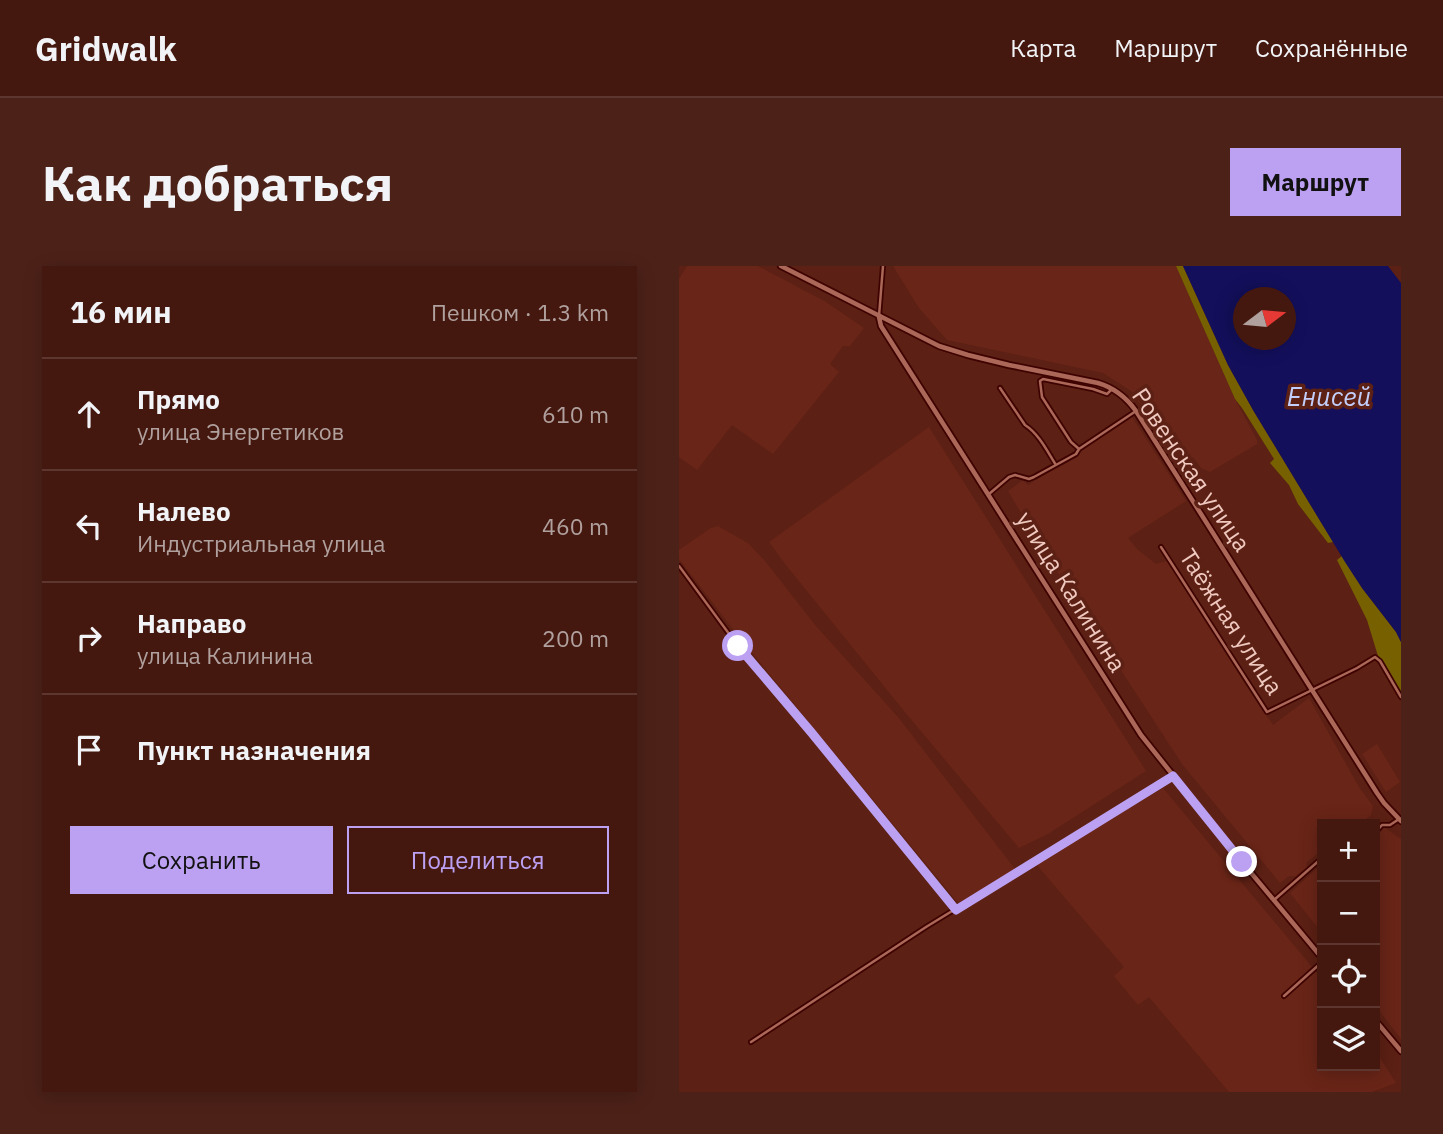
<!DOCTYPE html>
<html lang="ru">
<head>
<meta charset="utf-8">
<style>
	:root { --surface:#45180f; --page:#4c2118; --text:#f1f3f6; --muted:#b0a09e; --line:#5d372f; --accent:#bca0f2 }
	body { margin:0; font-family:"IBM Plex Sans",sans-serif; background:var(--page); color:var(--text) }
	.controls { position:absolute; right:21px; bottom:21px; display:grid; overflow:hidden; border-radius:0px; box-shadow:0 4px 18px #0003 }
	.controls button { width:63px; height:63px; display:grid; place-items:center; padding:0; border:0; border-bottom:2px solid var(--line); background:var(--surface); color:var(--text); font:35px sans-serif }
	.compass { position:absolute; left:554px; top:21px; width:63px; height:63px; border-radius:50%; background:var(--surface); box-shadow:0 4px 18px #0003; rotate:74deg }
	.stop { position:absolute; width:21px; height:21px; margin:-16px; border:5px solid #bca0f2; border-radius:50%; background:#fff }
	.stop.end { background:#bca0f2; border-color:#fff; box-shadow:0 2px 7px #0008 }
	.list { margin:0; padding:0; list-style:none }
	h2 { display:flex; justify-content:space-between; align-items:center; height:91px; margin:0; padding:0 28px; font-size:30px }
	h2 small { font-size:23px; font-weight:400; color:var(--muted) }
	.list li { display:grid; grid-template-columns:46px 1fr auto; gap:21px; align-items:center; box-sizing:border-box; height:112px; padding:0 28px; border-top:2px solid var(--line) }
	.list b { display:block; font-size:26px; white-space:nowrap }
	.list p { margin:0; font-size:23px; white-space:nowrap; color:var(--muted) }
	.list em { font-size:23px; font-style:normal; color:var(--muted) }
	.actions { display:flex; gap:14px; padding:21px 28px }
	.actions a { flex:1; padding:16px 0; border:2px solid var(--accent); border-radius:0px; text-align:center; font-size:24px; color:var(--accent) }
	.actions .main { background:var(--accent); color:#111 }
	.icon { flex:none; width:38px; height:38px; fill:none; stroke:currentColor; stroke-width:2; stroke-linecap:round; stroke-linejoin:round }
	.map { position:relative; flex:none; width:722px; height:826px; overflow:hidden; border-radius:0px }
	header { display:flex; align-items:center; gap:42px; box-sizing:border-box; height:98px; padding:0 35px; background:var(--surface); border-bottom:2px solid var(--line) }
	header strong { font-size:33px }
	nav { display:flex; gap:38px; margin-inline-start:auto; font-size:24px }
	.intro { display:flex; align-items:center; justify-content:space-between; box-sizing:border-box; height:168px; padding:0 42px }
	h1 { margin:0; font-size:49px }
	.button { padding:18px 32px; border-radius:0px; background:var(--accent); color:#111; font-size:24px; font-weight:700 }
	main { display:flex; gap:42px; padding:0 42px }
	aside { flex:1; background:var(--surface); border-radius:0px; box-shadow:0 4px 18px #0003 }
	.map>svg:first-child { display:block }
	.built { fill:#692517 }
	.forest { fill:#766000 }
	.water { fill:#130f5b; fill-rule:evenodd }
	.lines { fill:none; stroke-linecap:round; stroke-linejoin:round }
	.minor-casing { stroke:#3e0300; stroke-width:6 }
	.secondary-casing { stroke:#3e0300; stroke-width:8 }
	.minor { stroke:#ab6758; stroke-width:2.5 }
	.secondary { stroke:#ab6758; stroke-width:4.5 }
	.route { stroke:#bca0f2; stroke-width:9 }
	.labels { text-anchor:middle; stroke-width:7; stroke-linejoin:round; paint-order:stroke }
	.street-label { font-size:24px; fill:#f0c9c0; stroke:#5c2014 }
	.water-label { font-size:26px; font-style:italic; fill:#c3cefb; stroke:#5c2014 }
</style>
</head>
<body>
<header>
<strong>Gridwalk</strong>
<nav><a>Карта</a><a>Маршрут</a><a>Сохранённые</a></nav>
</header>
<div class="intro"><h1>Как добраться</h1><a class="button">Маршрут</a></div>
<main>
<aside>
<h2>16 мин<small>Пешком · 1.3 km</small></h2>
<ul class="list">
<li><svg class="icon" aria-label="ahead" viewBox="0 0 24 24"><path d="M12 20V5M6 11l6-6 6 6"/></svg><div><b>Прямо</b><p>улица Энергетиков</p></div><em>610 m</em></li>
<li><svg class="icon" aria-label="left" viewBox="0 0 24 24"><path d="M17 20v-9H6M10 6l-5 5 5 5"/></svg><div><b>Налево</b><p>Индустриальная улица</p></div><em>460 m</em></li>
<li><svg class="icon" aria-label="right" viewBox="0 0 24 24"><path d="M7 20v-9h11M14 6l5 5-5 5"/></svg><div><b>Направо</b><p>улица Калинина</p></div><em>200 m</em></li>
<li><svg class="icon" aria-label="arrive" viewBox="0 0 24 24"><path d="M6 21V4h12l-3 4 3 4H6"/></svg><div><b>Пункт назначения</b></div></li>
</ul>
<div class="actions"><a class="main">Сохранить</a><a>Поделиться</a></div>
</aside>
<div class="map">
<svg width="722" height="826" viewBox="0 0 722 826">
	<rect width="100%" height="100%" fill="#5c2014"/>
	<path class="built" d="M8,0H79L147,36L185,62L171,80H164L151,98L160,106L94,188L53,159L18,204L0,191V13Z
		M214,0H497L556,133L578,174V178L531,206L522,202L514,191L501,197L452,125L424,107L268,74L240,42Z
		M453,151L507,235L449,272L458,283L477,298L488,295L577,435L594,459L630,432L680,521L694,540L692,549L681,558H643L637,563L642,570L640,572L643,576V584L627,597L628,602L617,610H610L601,617L503,498L371,295L329,225L344,214L349,219Z
		M250,161L467,505L369,568L340,582L225,445L106,298L90,276Z
		M39,260L69,277L86,295L137,360L219,451L336,603L280,638L60,371L0,293V284L32,262Z
		M698,478L721,516L707,526L683,488Z
		M484,522L643,713V800H696V784L717,817L693,826H550L470,731L459,739L435,710L445,701L357,598Z
		M705,561L722,573V773L696,739V569Z
		M643,598V667L611,627Z"/>
	<path class="forest" d="M497,0H504L549,99L574,144L654,276L649,277L619,238L610,219L591,197L595,193L563,142L556,133Z
		M663,290L683,322L717,366L722,376V428L699,390L688,354L658,294Z"/>
	<path class="water" d="M504,0H709L722,17V376L717,366L683,322L666,296L574,144L549,99ZM564,32H606V74H564Z"/>
	<g class="lines">
		<defs>
			<path id="minor" d="M200,50L204,0
				M321,122L346,159C360,168 368,185 377,199
				M400,183L392,176L363,131L361,115L364,113L414,123L428,128L433,123
				M310,228L330,211L336,209L350,213L355,211L397,188L400,183L457,145
				M482,281L588,446L678,402L696,391L701,395L722,431
				M0,300L59,380L132,466L277,644
				M696,567L703,559H711L720,553
				M595,634L643,592
				M605,730L643,696
				M72,776L247,661L494,510"/>
			<path id="secondary" d="M102,0L260,80L289,89L330,99L419,117C436,122 447,131 457,145L698,527L705,537L722,555
				M200,51L202,60L462,469L563,596L643,692
				M696,754L722,785"/>
		</defs>
		<use href="#minor" class="minor-casing"/>
		<use href="#secondary" class="secondary-casing"/>
		<use href="#minor" class="minor"/>
		<use href="#secondary" class="secondary"/>
	</g>
	<g class="lines">
		<path class="route" d="M59,380L132,466L277,644L494,510L563,596"/>
	</g>
	<g class="labels">
		<g class="street-label">
			<text transform="translate(512 204) rotate(56)" y="8">Ровенская улица</text>
			<text transform="translate(392 326) rotate(58)" y="8">улица Калинина</text>
			<text transform="translate(552 356) rotate(57)" y="8">Таёжная улица</text>
		</g>
		<g class="water-label">
			<text x="650" y="140">Енисей</text>
		</g>
	</g>
</svg>
<div class="controls">
<button>+</button>
<button>−</button>
<button><svg class="icon" aria-label="locate" viewBox="0 0 24 24"><circle cx="12" cy="12" r="6"/><path d="M12 2v4M12 18v4M2 12h4M18 12h4"/></svg></button>
<button><svg class="icon" aria-label="layers" viewBox="0 0 24 24"><path d="M12 4l9 5-9 5-9-5zM3 14l9 5 9-5"/></svg></button>
</div>
<svg class="compass" viewBox="-18 -18 36 36"><path d="M0-13l5 13h-10z" fill="#e53935"/><path d="M0 13l5-13h-10z" fill="#b0a09e"/></svg>
<div class="stop" style="left:59px;top:380px"></div>
<div class="stop end" style="left:563px;top:596px"></div>
</div>
</main>
</body>
</html>
